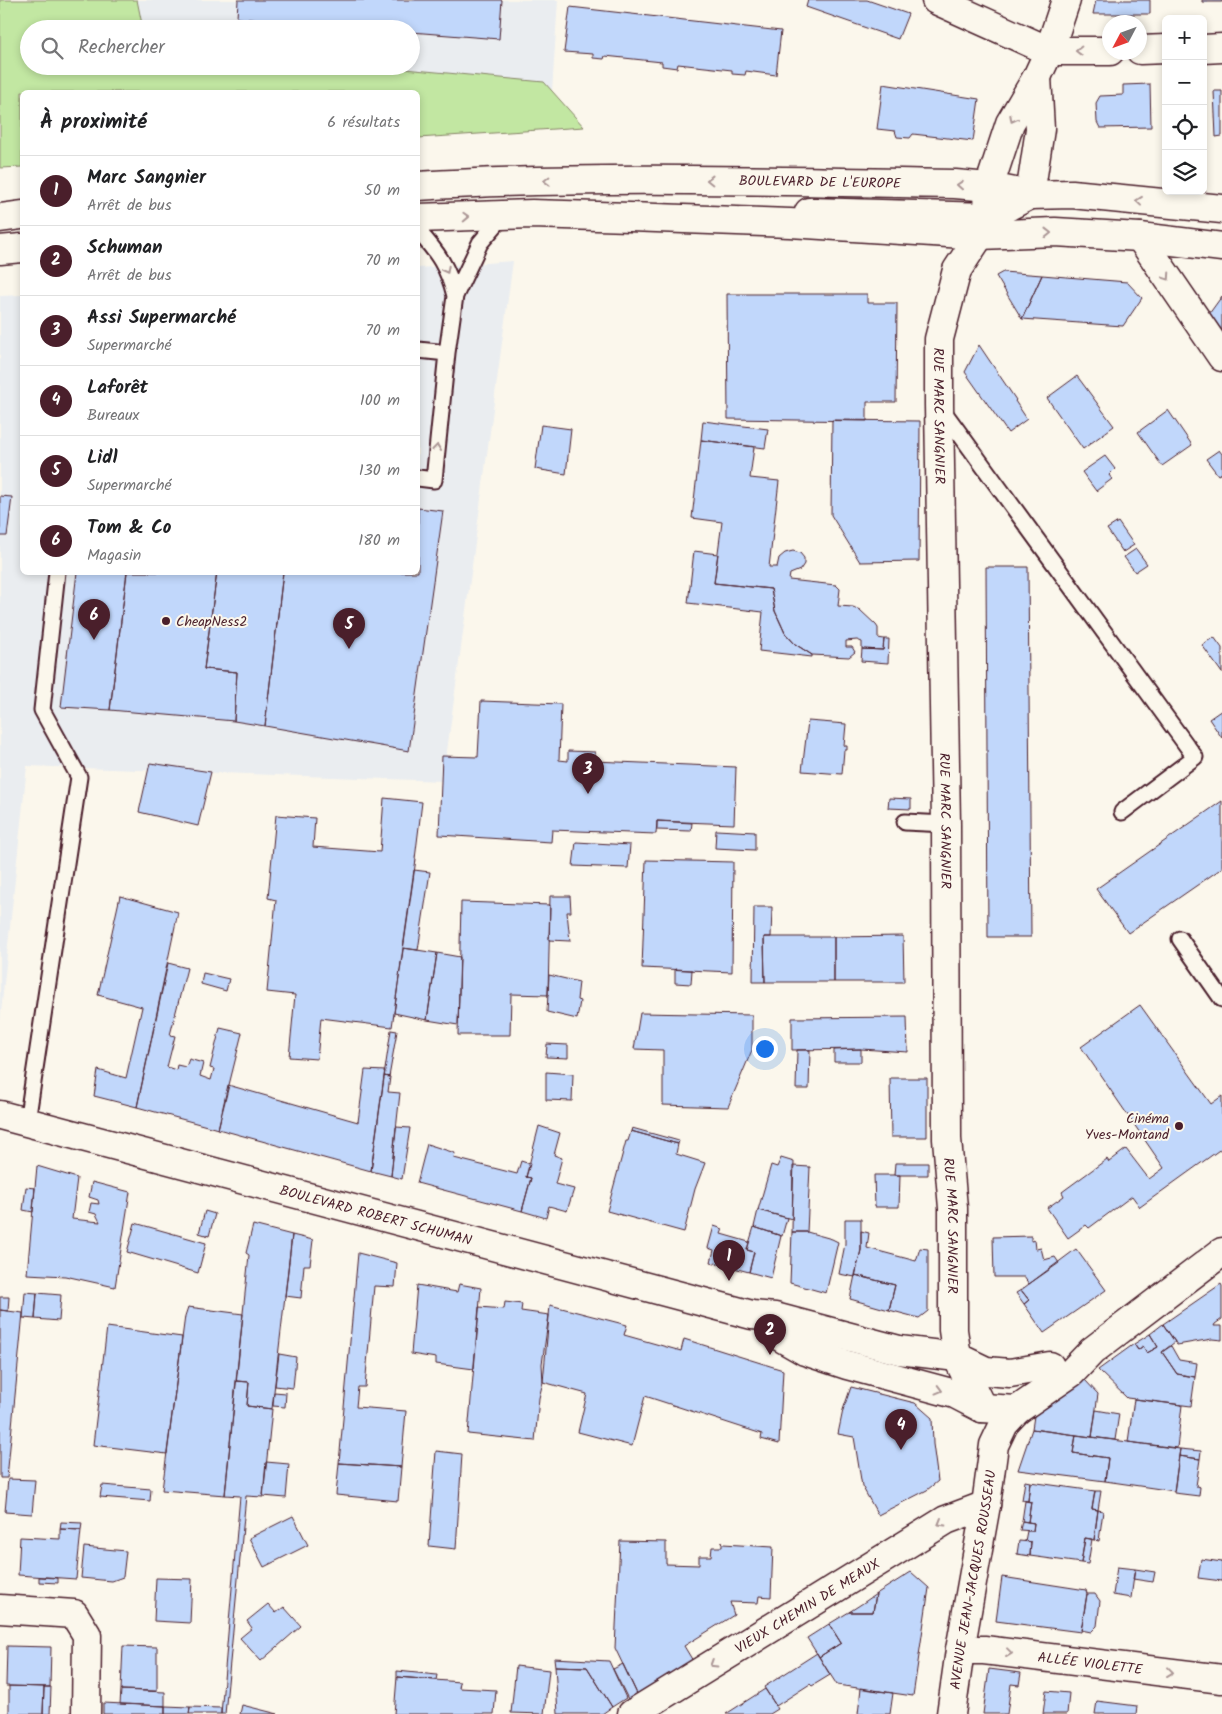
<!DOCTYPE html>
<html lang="fr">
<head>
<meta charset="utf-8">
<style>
	:root { --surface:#fff; --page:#f2f2f2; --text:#202124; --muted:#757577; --line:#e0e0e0; --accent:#4a1f2b }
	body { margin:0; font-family:Kalam,sans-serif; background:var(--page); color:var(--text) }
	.controls { position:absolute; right:15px; top:15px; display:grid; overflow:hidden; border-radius:8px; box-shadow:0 2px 8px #0003 }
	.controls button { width:45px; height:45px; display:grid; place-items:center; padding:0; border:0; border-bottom:1px solid var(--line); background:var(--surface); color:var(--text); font:25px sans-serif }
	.compass { position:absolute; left:1102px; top:15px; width:45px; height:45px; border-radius:50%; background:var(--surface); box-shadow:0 2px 8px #0003; rotate:229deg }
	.you { position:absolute; left:764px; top:1048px; width:18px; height:18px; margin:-12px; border:4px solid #fff; border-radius:50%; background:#1a73e8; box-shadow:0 0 0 8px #1a73e833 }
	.badge { display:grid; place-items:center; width:32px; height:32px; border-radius:50%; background:var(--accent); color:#fff; font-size:16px; font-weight:700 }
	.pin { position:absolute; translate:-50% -41px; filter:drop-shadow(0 1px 2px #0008) }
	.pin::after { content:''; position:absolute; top:26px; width:18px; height:15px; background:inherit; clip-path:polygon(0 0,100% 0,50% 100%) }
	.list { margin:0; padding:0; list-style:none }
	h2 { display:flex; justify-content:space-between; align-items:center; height:65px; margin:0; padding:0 20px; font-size:21px }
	h2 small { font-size:16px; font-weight:400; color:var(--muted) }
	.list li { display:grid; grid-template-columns:32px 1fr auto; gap:15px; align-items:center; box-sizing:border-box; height:70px; padding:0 20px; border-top:1px solid var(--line) }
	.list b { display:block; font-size:19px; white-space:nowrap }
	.list p { margin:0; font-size:16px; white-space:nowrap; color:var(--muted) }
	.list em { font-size:16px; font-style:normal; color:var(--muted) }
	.icon { flex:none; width:28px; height:28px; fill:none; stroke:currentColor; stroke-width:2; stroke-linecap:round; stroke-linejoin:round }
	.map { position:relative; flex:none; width:1222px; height:1714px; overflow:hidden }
	.search { position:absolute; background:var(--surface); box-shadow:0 2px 8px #0003; left:20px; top:20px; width:400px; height:55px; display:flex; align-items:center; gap:12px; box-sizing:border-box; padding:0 18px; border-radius:28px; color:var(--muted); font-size:19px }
	.panel { position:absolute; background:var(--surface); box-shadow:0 2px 8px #0003; left:20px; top:90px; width:400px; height:485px; border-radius:8px }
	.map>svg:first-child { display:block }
	.built { fill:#eaedf0; fill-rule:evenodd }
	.green { fill:#c2e7a2; stroke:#868366 }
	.building { fill:#c1d7fb; stroke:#4a1f2b }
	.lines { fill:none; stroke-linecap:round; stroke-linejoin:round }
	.service-casing { stroke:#4a1f2b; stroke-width:19 }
	.minor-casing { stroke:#4a1f2b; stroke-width:31 }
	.tertiary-casing { stroke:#4a1f2b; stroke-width:31 }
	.primary-casing { stroke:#4a1f2b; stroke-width:31 }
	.service { stroke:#fbf7ec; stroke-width:15 }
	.minor { stroke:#fbf7ec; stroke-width:28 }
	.tertiary { stroke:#fbf7ec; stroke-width:28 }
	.primary { stroke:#fbf7ec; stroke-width:28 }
	.oneway { stroke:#ab9695 }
	.poi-dot { fill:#4a1f2b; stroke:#fbf7ec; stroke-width:2 }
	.labels { text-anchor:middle; stroke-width:4; stroke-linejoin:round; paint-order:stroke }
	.street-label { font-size:14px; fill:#4a1f2b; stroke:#fbf7ec }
	.poi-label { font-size:14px; fill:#4a1f2b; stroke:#fbf7ec; text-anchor:start }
</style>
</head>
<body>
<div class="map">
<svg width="1222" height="1714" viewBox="0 0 1222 1714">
	<rect width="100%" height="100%" fill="#fbf7ec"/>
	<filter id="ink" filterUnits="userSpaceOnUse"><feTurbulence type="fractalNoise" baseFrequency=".02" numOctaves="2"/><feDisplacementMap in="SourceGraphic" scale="10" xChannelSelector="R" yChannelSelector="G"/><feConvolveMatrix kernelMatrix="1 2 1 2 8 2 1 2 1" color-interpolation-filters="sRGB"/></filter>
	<g filter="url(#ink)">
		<path class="built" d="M0,0H558L550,122L418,92H22ZM29,29H411V66H29Z
			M513,261L443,781L27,766L0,1021V296L22,295V572H418V268Z"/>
		<path class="green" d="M0,0H137L143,29H29V66H372L544,82L584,127L418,138V92H22V167L0,168Z"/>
		<path class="building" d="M238,0H502L499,39L411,32V29H371L237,18Z
			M808,0H867L908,14L898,39L806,7Z
			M1096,0H1150V14H1093Z
			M1202,0H1222V2H1202Z
			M570,7L781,31L776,75L746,71L745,75L732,74V70L678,64L677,68L662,66V62L605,56L604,59L593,58V54L564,52Z
			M883,84L979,99L973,141L913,134L910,138L897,137L895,131L877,129Z
			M1150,84L1151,127L1100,128L1097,122L1096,103L1100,96L1123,95V85Z
			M1214,91H1222V136L1216,137Z
			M1003,272L1042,275L1022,319L996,276Z
			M1042,275L1127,282L1142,298L1123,326L1022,319Z
			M727,294H867V303H897L896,402H867V421L728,419Z
			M1222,296V333L1209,314Z
			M979,345L1016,400L1015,401L1027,419L1008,433L965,372Z
			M1077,376L1114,426L1083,449L1047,398Z
			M1168,410L1192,445L1162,466L1138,432Z
			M832,420L920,421L919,561L860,562L831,515Z
			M703,421L768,429L765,448L701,440Z
			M541,425L571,429L566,474L535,469Z
			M701,440L754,447L750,478L779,481L769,567H777L779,558L785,553L793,551L800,553L804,558V564L800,570L790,574L789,580L836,585L840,589L838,606L853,607L860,610L876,625L878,628V638L884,639L883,650L862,649V642L857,640L846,641V647H852L855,652L849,657L812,655L795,644L785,633L775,611L771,589L714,583L722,522L692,518Z
			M1219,450L1222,454V473L1218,475L1206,459Z
			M1105,456L1115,469L1109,475L1112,479L1096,491L1082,472Z
			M0,496L12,497L7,536H0Z
			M418,508L443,511L409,751L265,726L283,572H418Z
			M1118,522L1134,545L1123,552L1107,529Z
			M1136,549L1147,564L1135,572L1124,557Z
			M694,551L718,554L714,583L771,589L775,611L785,633L795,644L812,655V657L759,651L763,612L688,603Z
			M986,567H1028L1031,937H988Z
			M77,572H127L110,710L61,707Z
			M127,572H217L204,669L237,672L234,721L110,710Z
			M217,572H283L265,726L234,721L237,672L204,669Z
			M1214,637L1222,648V673L1202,645Z
			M884,639H889L888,663L861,661L862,649L883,650Z
			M481,701L561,704L559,760L568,761V751L595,752L594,761L736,767L734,824L657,821L656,834L552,830L551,842L439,835L442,756L478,757Z
			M1222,710V738L1209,719Z
			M808,721L846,724L844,746H847V750H844L842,774L802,771Z
			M150,763L211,772L198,826L139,812Z
			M384,798L422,802L415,859H416L392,1027L321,1018L317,1059L289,1057L295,995L267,992L276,900L268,898L276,815L315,818L313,847L380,852Z
			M889,798L911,799V809L888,808Z
			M1222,801V868L1128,933L1096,889Z
			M657,821L692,823L691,831L657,830Z
			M716,830L755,832V850L715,848Z
			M576,842L630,845L628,868L573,866Z
			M646,860L733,862L732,972L642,968Z
			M414,870L430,872L418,950L403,948Z
			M120,896L178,912L137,1107L94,1096L98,1070L126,1078L142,1007L98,995Z
			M550,896H570L571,912H567L570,941L549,940Z
			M461,902L550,905L548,995L511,994L510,1035H458Z
			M754,907H772L771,937H764L765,982H753Z
			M903,936L904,982H834V937Z
			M764,937H834V982H765Z
			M403,948L437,953L427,1020L394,1013Z
			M437,953L460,957L458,1025L427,1020Z
			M168,963L187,968L170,1035L175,1036L167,1067L176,1070L177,1065L186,1067L189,1059L203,1063L200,1076L211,1080L214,1069L210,1068L220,1028L242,1033L218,1129L137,1107Z
			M675,969L692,970L691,984L675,983Z
			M203,973L229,979L226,991L201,984Z
			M549,975L579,982L577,1000L580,1001L577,1019L547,1012Z
			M1140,1005L1211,1104L1222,1096V1148L1140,1207L1132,1196L1089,1228L1086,1225L1068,1238L1047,1208L1064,1196L1062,1192L1107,1159L1109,1162L1126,1149L1149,1179L1164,1168L1081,1047Z
			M640,1013L752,1015V1050L728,1107L663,1105V1050L634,1049Z
			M907,1017L908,1052L861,1049L792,1050V1018Z
			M391,1030L397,1031L389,1077L384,1076Z
			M547,1044L568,1045V1058L546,1057Z
			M861,1049V1062H834V1050Z
			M797,1050H810L809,1089H796Z
			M365,1070L385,1071L371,1171L218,1129L228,1085L358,1122Z
			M546,1072L573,1074L572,1101L546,1100Z
			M384,1076L390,1077L388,1092L400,1093L391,1176L371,1171Z
			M890,1078H927V1137H891Z
			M539,1126L560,1133L554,1155L562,1158L555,1184L574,1189L567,1211L549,1206L546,1218L522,1211L531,1178L526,1177Z
			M396,1127L410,1128L402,1179L391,1176Z
			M632,1128L679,1141L678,1144L631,1131Z
			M631,1131L678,1144L676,1154L705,1163L695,1189L684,1232L607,1211L626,1141H628Z
			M427,1144L455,1153L454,1158L517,1174L521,1161L530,1164L526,1177L531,1178L522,1211L417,1183Z
			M781,1158L794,1162L792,1219L758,1210L771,1165L777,1167Z
			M895,1163H928V1175H894Z
			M37,1166L77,1178L72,1219L100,1222L96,1214L89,1212L91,1203L99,1204L98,1200L89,1197L92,1182L130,1192L115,1287L65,1276L27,1274Z
			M793,1166L810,1167L807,1232H792Z
			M874,1175H900L899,1207H875Z
			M26,1187L35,1188L33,1212L23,1210Z
			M758,1210L787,1218L782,1236L754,1227Z
			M205,1211L215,1214L209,1236L199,1233Z
			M845,1219H861V1250L855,1277L839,1274L845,1244Z
			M135,1223L206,1243L198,1273L127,1252Z
			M253,1225L292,1235L272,1409L247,1406L249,1382L236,1381L249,1255L246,1253Z
			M714,1226L723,1229L721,1234L749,1242L747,1250L754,1252L749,1272L711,1262L714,1250L708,1248Z
			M754,1227L781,1236L771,1278L749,1272L754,1252L747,1250Z
			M861,1231L869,1233L867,1248L916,1261L920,1248L928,1249V1311L919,1318L889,1310L895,1285L855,1275L861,1250Z
			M792,1232H807L832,1239L838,1242L826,1293L790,1283Z
			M292,1235L313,1240L310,1265H304L301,1298L285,1296Z
			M1031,1236V1241L1035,1240L1036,1249L1041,1248L1044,1260L1055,1257L1059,1263L1029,1284L1024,1277H994L993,1237Z
			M1076,1249L1106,1290L1044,1333L1024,1304L1029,1300L1021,1290Z
			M358,1253L397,1263L395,1287L374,1286L365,1387H358L356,1407L406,1411L401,1467L339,1463Z
			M855,1275L895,1285L889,1310L850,1299Z
			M459,1284L481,1288L474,1369L436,1364V1358L411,1354L417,1285L457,1292Z
			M1221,1284L1222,1286V1319L1215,1324L1214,1326H1222V1340L1212,1339L1177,1345L1163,1324Z
			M1021,1290L1029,1300L1024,1304L1016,1293Z
			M25,1292L37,1293L35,1319L23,1318Z
			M37,1293L61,1295L59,1321L35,1319Z
			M0,1297H9L8,1311L0,1310Z
			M505,1302L522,1304L521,1311L549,1315L542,1364L543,1382L539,1398L535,1441L468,1434L479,1307L504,1309Z
			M550,1305L627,1325L624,1335L681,1351L684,1339L783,1370L779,1444L761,1439L762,1434L645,1396L632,1446L578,1432L587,1394L543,1382Z
			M188,1307L243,1314L225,1495L162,1490L185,1316Z
			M0,1310L23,1313L7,1478H0Z
			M1163,1324L1175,1342L1162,1352L1177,1374L1195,1377L1191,1406L1127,1398L1098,1370L1134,1344L1138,1350L1143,1346L1147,1353L1158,1347L1150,1334Z
			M107,1327L182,1337L167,1454L93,1445Z
			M1150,1334L1158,1347L1147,1353L1143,1346L1138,1350L1134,1344Z
			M1171,1346L1179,1360L1197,1363L1195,1377L1177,1374L1162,1352Z
			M279,1354L296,1357L293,1388L275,1386Z
			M1085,1380L1098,1394L1092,1437L1032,1429L1034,1416Z
			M236,1381L249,1382L247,1406L272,1409L263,1497L246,1496L225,1714H221L240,1496L225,1495Z
			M851,1387L915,1403L932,1418L933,1444L938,1481L927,1490L878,1515L862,1486L854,1437L838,1434L843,1410Z
			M274,1392L286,1393L285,1407L273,1406Z
			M1134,1399L1182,1405L1177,1448L1128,1442Z
			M1096,1410L1119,1414L1115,1440L1092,1437Z
			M1032,1429L1076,1435L1073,1453L1108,1458L1105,1481L1018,1470Z
			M1076,1435L1180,1449L1174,1491L1105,1481L1108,1458L1073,1453Z
			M1180,1449L1201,1451L1200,1459L1179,1456Z
			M436,1451L462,1454L456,1549L429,1546Z
			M1179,1456L1200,1459L1196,1486L1200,1487L1199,1496L1174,1493Z
			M266,1462L289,1464L286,1498L263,1496Z
			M339,1463L401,1467L398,1501L336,1495Z
			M8,1479L35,1480L32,1514L5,1512Z
			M1025,1481L1030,1482L1028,1501L1022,1500Z
			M1030,1482L1095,1491L1092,1509L1098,1510L1094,1540L1085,1538L1081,1563L1030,1556L1031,1542L1025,1541L1027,1531H1033L1034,1523L1028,1522L1031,1502L1028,1501Z
			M102,1485L151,1489L150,1501L100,1497Z
			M1095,1491H1101L1098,1510L1092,1509Z
			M1025,1501L1031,1502L1028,1522L1022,1521Z
			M1098,1510L1103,1511L1099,1541L1094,1540Z
			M293,1516L308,1545L264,1567L249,1538Z
			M1022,1521L1034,1523L1033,1531L1020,1530Z
			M61,1522L82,1523L81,1530L60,1529Z
			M60,1529L81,1530L76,1579L18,1575L20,1537L60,1539Z
			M1085,1538L1092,1539L1088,1564L1081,1563Z
			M620,1541L666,1542V1564L699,1565V1556H711L712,1547H722V1541L723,1544L773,1547L771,1597L759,1596L758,1603L730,1602L734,1615L684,1646L693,1661L638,1696L615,1648Z
			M1019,1541L1031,1542L1030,1556L1017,1554Z
			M84,1547L126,1551L123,1577L112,1581L81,1578Z
			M1201,1559L1222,1562V1581L1198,1578Z
			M1117,1567L1135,1569L1131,1598L1113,1595Z
			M1135,1569L1155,1572L1153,1582L1133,1579Z
			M911,1572L929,1588L913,1696L837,1685L819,1657L841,1643L829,1624L849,1612H873L876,1594Z
			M39,1577L58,1578V1583L39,1582Z
			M1002,1577L1086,1590L1087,1594L1081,1632L996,1621Z
			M156,1578L192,1579L190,1623L154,1621Z
			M876,1594L873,1612H849L863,1603Z
			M1087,1594H1095L1100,1601L1097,1626L1091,1632L1081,1630Z
			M268,1604L276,1613L284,1607L301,1626L261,1661L240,1638L252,1628L247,1621Z
			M829,1624L841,1643L819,1657L807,1638Z
			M7,1646L51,1647L50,1687L6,1686Z
			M123,1646L157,1647V1691L121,1690Z
			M817,1653L830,1675L812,1686L810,1684L776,1706L764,1687Z
			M554,1658L609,1661L626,1698L612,1707L587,1667L555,1666Z
			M623,1664L638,1696L629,1701L613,1669Z
			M516,1666L549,1670L544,1714L511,1713Z
			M555,1666L587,1667L612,1707L602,1714H558Z
			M989,1669L1021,1673L1019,1685L1011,1684L1007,1714H983Z
			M397,1671L437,1675L436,1680L397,1677Z
			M397,1677L460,1682L459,1688L496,1690L494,1714H394Z
			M9,1686L44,1687L43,1714H9Z
			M44,1687H51L50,1714H43Z
			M861,1688L893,1693L890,1714H858Z
			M765,1689L778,1709L770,1714H726Z
			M121,1690L165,1692V1706L120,1704Z
			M1046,1691L1069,1693L1067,1714H1043Z
			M1097,1701L1137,1706L1136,1714H1095Z
			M103,1703L165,1706V1714H103Z
			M242,1705L278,1714H240Z
			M165,1706L190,1707L189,1714H165Z
			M190,1707L221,1708V1714H189Z"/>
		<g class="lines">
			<defs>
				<path id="service" d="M418,231C438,253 448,267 455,296L480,243L504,215
					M418,350L447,353
					M941,408L1195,757L1122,812
					M418,478L434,480L447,353L455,296
					M905,822L946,824
					M1180,939L1222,999
					M27,1122L79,777L42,710L57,572"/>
				<g id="minor">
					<path d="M1066,0L1049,51H1110"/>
					<path d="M1203,49L1222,48"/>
					<path d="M1140,50L1166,49"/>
					<path id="s1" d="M980,235L957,270L939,339V405L946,824L947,1139L953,1208V1330L957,1357L982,1408"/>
					<path d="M1140,237L1222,357"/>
					<path d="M0,1609L74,1614L87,1635L86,1714"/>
					<path id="s2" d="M960,1650H984L1222,1679"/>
					<path id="s3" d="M632,1714L946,1520L986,1505"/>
				</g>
				<g id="tertiary">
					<path d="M936,0L1049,51L1037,77L1010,123L989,187L988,211"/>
					<path d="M809,212L988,217L1030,195L1040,129L1037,77"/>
					<path id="s4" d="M0,1115L752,1315L775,1317L899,1350L957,1357L986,1371L1010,1373L1050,1366"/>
					<path d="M777,1335L805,1351L847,1365L955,1394L982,1408L1017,1410"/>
					<path id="s5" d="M951,1714L960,1650L986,1505L994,1445L1004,1424L1017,1410L1071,1373L1092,1351L1222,1252"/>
				</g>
				<g id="primary">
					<path id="s6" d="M418,186C597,175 776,181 955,184L989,187L1030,195L1072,194L1222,209"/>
					<path d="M0,218L22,215"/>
					<path d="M418,218L532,214L630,217L790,223L980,235L1055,232L1140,237L1222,247"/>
					<path d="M0,250L22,248"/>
				</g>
			</defs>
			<use href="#service" class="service-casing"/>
			<use href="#minor" class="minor-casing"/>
			<use href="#tertiary" class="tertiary-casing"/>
			<use href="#primary" class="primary-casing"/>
			<use href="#service" class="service"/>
			<use href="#minor" class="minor"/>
			<use href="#tertiary" class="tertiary"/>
			<use href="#primary" class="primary"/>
		</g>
		<defs><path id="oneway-chevron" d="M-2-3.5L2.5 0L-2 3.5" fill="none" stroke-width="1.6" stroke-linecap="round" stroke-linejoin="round" transform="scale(1.25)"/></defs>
		<g class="oneway">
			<use href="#oneway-chevron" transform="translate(1079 51) rotate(179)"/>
			<use href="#oneway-chevron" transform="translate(1013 119) rotate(118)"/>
			<use href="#oneway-chevron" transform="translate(710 180) rotate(-179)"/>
			<use href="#oneway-chevron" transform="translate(547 181) rotate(179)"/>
			<use href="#oneway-chevron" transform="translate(960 185) rotate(-176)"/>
			<use href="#oneway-chevron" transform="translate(1139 201) rotate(-174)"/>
			<use href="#oneway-chevron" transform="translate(466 217) rotate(-2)"/>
			<use href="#oneway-chevron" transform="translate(1048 233) rotate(-1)"/>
			<use href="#oneway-chevron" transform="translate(446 270) rotate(62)"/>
			<use href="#oneway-chevron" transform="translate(1167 277) rotate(56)"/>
			<use href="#oneway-chevron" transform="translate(437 448) rotate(-84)"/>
			<use href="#oneway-chevron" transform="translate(939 1390) rotate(15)"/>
			<use href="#oneway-chevron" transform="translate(941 1523) rotate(150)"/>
			<use href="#oneway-chevron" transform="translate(1009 1653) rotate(7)"/>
			<use href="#oneway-chevron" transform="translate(713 1664) rotate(148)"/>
			<use href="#oneway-chevron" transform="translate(1170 1672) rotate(7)"/>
		</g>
	</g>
	<g class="poi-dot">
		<circle cx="166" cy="621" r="5"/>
		<circle cx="1179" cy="1126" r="5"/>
	</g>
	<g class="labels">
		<g class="street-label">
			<text dy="5" stroke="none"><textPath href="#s6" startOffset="402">BOULEVARD DE L'EUROPE</textPath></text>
			<text dy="5" stroke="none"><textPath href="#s1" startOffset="190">RUE MARC SANGNIER</textPath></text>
			<text dy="5" stroke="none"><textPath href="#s1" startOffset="595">RUE MARC SANGNIER</textPath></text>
			<text dy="5" stroke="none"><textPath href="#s4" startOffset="389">BOULEVARD ROBERT SCHUMAN</textPath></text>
			<text dy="5" stroke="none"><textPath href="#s1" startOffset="1000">RUE MARC SANGNIER</textPath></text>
			<text dy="5" stroke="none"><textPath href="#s5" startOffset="136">AVENUE JEAN-JACQUES ROUSSEAU</textPath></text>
			<text dy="5" stroke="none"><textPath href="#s3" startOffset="206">VIEUX CHEMIN DE MEAUX</textPath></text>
			<text dy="5" stroke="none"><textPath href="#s2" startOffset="131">ALLÉE VIOLETTE</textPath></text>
		</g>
		<g class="poi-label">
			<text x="176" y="626">CheapNess2</text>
			<text x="1169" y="1123" text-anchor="end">Cinéma<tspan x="1169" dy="16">Yves-Montand</tspan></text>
		</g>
	</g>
</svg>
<div class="controls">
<button>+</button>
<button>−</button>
<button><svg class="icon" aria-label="locate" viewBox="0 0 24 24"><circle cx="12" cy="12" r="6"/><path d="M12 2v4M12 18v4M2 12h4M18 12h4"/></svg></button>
<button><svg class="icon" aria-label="layers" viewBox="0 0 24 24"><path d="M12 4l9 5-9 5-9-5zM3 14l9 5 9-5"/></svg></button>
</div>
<svg class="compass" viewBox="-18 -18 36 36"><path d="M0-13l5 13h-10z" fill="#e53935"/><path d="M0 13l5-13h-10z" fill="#757577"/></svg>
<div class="you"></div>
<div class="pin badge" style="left:729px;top:1281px">1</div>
<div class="pin badge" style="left:770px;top:1355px">2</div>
<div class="pin badge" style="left:588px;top:794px">3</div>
<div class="pin badge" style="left:901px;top:1450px">4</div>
<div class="pin badge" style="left:349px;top:649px">5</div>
<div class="pin badge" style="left:94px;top:640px">6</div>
<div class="search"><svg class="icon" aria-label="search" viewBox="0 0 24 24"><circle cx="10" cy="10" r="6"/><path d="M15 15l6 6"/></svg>Rechercher</div>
<section class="panel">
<h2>À proximité<small>6 résultats</small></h2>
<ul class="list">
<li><span class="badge">1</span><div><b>Marc Sangnier</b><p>Arrêt de bus</p></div><em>50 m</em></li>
<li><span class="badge">2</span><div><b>Schuman</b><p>Arrêt de bus</p></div><em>70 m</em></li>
<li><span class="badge">3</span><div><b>Assi Supermarché</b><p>Supermarché</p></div><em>70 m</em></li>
<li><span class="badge">4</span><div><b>Laforêt</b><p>Bureaux</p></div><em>100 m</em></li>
<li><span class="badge">5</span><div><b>Lidl</b><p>Supermarché</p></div><em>130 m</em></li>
<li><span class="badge">6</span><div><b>Tom &amp; Co</b><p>Magasin</p></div><em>180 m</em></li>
</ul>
</section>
</div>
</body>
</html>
